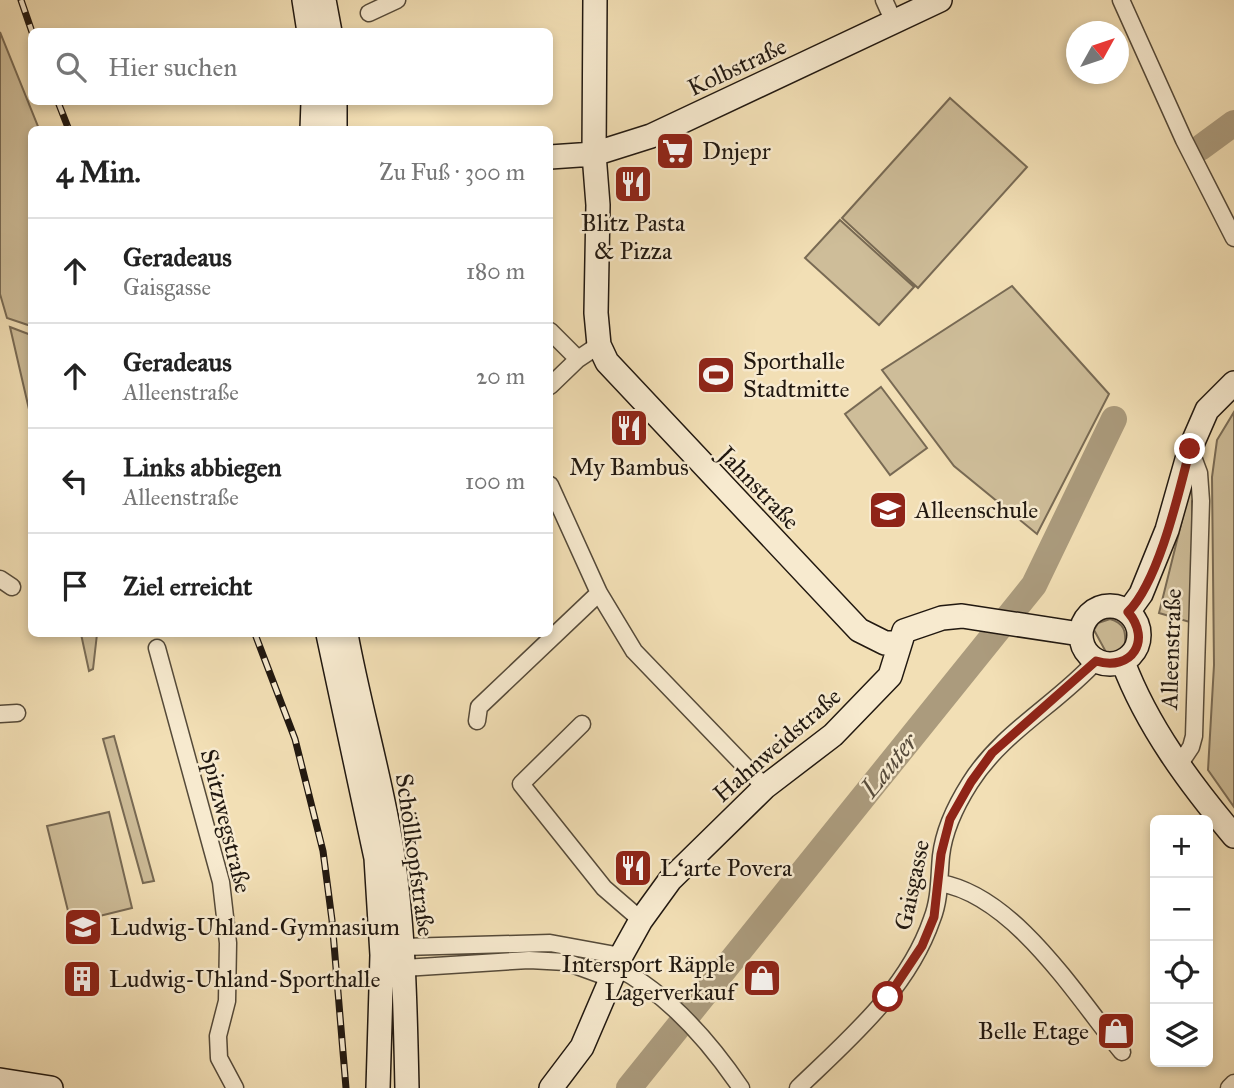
<!DOCTYPE html>
<html lang="de">
<head>
<meta charset="utf-8">
<style>
	:root { --surface:#fff; --page:#f6f6f6; --text:#222; --muted:#767676; --line:#e0e0e0 }
	body { margin:0; font-family:"IM FELL Great Primer",serif; background:var(--page); color:var(--text) }
	.controls { position:absolute; right:21px; bottom:21px; display:grid; overflow:hidden; border-radius:10px; box-shadow:0 4px 10px #0003 }
	.controls button { width:63px; height:63px; display:grid; place-items:center; padding:0; border:0; border-bottom:2px solid var(--line); background:var(--surface); color:var(--text); font:35px sans-serif }
	.compass { position:absolute; left:1066px; top:21px; width:63px; height:63px; border-radius:50%; background:var(--surface); box-shadow:0 4px 10px #0003; rotate:50deg }
	.stop { position:absolute; width:21px; height:21px; margin:-16px; border:5px solid #8f2418; border-radius:50%; background:#fff }
	.stop.end { background:#8f2418; border-color:#fff; box-shadow:0 2px 7px #0008 }
	.list { margin:0; padding:0; list-style:none }
	h2 { display:flex; justify-content:space-between; align-items:center; height:91px; margin:0; padding:0 28px; font-size:30px }
	h2 small { font-size:23px; font-weight:400; color:var(--muted) }
	.list li { display:grid; grid-template-columns:46px 1fr auto; gap:21px; align-items:center; box-sizing:border-box; height:105px; padding:0 28px; border-top:2px solid var(--line) }
	.list b { display:block; font-size:26px; white-space:nowrap }
	.list p { margin:0; font-size:23px; white-space:nowrap; color:var(--muted) }
	.list em { font-size:23px; font-style:normal; color:var(--muted) }
	.icon { flex:none; width:38px; height:38px; fill:none; stroke:currentColor; stroke-width:2; stroke-linecap:round; stroke-linejoin:round }
	.map { position:relative; flex:none; width:1234px; height:1088px; overflow:hidden }
	.search { position:absolute; background:var(--surface); box-shadow:0 4px 10px #0003; left:28px; top:28px; width:525px; height:77px; display:flex; align-items:center; gap:18px; box-sizing:border-box; padding:0 24px; border-radius:10px; color:var(--muted); font-size:26px }
	.panel { position:absolute; background:var(--surface); box-shadow:0 4px 10px #0003; left:28px; top:126px; width:525px; height:511px; border-radius:10px }
	.map>svg:first-child { display:block }
	.green { fill:#cebd99; stroke:#786a54; stroke-width:2 }
	.lines { fill:none; stroke-linecap:round; stroke-linejoin:round }
	.river { stroke:#ab9b7d; stroke-width:26 }
	.street-casing { stroke:#554a39; stroke-width:19 }
	.secondary-casing { stroke:#211810; stroke-width:26 }
	.street { stroke:#f7eacf; stroke-width:16 }
	.secondary { stroke:#f7eacf; stroke-width:23 }
	.rail-casing { stroke:#211810; stroke-width:7 }
	.rail { stroke:#f7eacf; stroke-width:4.5; stroke-dasharray:13; stroke-linecap:butt }
	.route { stroke:#8f2418; stroke-width:9 }
	.labels { text-anchor:middle; stroke-width:5; stroke-linejoin:round; paint-order:stroke }
	.street-label { font-size:24px; fill:#211810; stroke:#f7eacf }
	.poi-label { font-size:24px; fill:#211810; stroke:#f7eacf; text-anchor:start }
	.water-label { font-size:26px; font-style:italic; fill:#584c3c; stroke:#f7eacf }
</style>
</head>
<body>
<div class="map">
<svg width="1234" height="1088" viewBox="0 0 1234 1088">
	<rect width="100%" height="100%" fill="#f2dfb5"/>
	<filter id="stains"><feTurbulence type="fractalNoise" baseFrequency=".00286" numOctaves="4"/><feColorMatrix values="0 0 0 0 .2 0 0 0 0 .09 0 0 0 0 .02 0 0 0 .5 -.17"/></filter>
	<radialGradient id="worn" r=".72"><stop offset=".6" stop-color="#630" stop-opacity="0"/><stop offset="1" stop-color="#630" stop-opacity=".3"/></radialGradient>
	<path class="green" d="M0,32L39,129L32,130L31,326L7,318L0,294Z
		M950,98L1027,167L918,288L842,218Z
		M840,220L914,287L879,325L805,258Z
		M1012,286L1109,394L1037,534L954,466L882,370Z
		M10,327L31,335V418Z
		M881,387L927,448L890,475L845,414Z
		M1234,412V807L1208,770L1214,665L1212,477L1217,440Z
		M1194,472L1197,500L1192,501L1193,623L1159,613Z
		M1110,619C1124,623 1126,631 1125,644L1118,652L1107,654L1094,630L1098,623Z
		M81,634H97L93,669L89,671Z
		M114,736L154,881L143,883L103,739Z
		M109,812L132,908L71,923L47,826Z"/>
	<g class="lines">
		<path class="river" d="M1200,148L1234,123
			M629,1088L1034,585L1114,419"/>
		<defs>
			<path id="street" d="M884,0L894,22
				M1121,0L1184,140L1234,238
				M369,13L397,0
				M550,331L578,359
				M550,386L578,359L599,345
				M550,485L599,593L634,651L765,787
				M0,579L12,587
				M157,648L221,882L228,943L227,1001L218,1036L219,1058L235,1088
				M0,714L17,713
				M477,721L479,707L599,593
				M582,724L521,784L604,888L641,920
				M1179,765L1191,747L1194,736L1201,501L1199,473L1190,449
				M940,883C1015,896 1076,996 1122,1052
				M394,951L403,947L550,943L621,956
				M396,965L404,968L529,960L566,962L610,978
				M616,967C667,993 709,1041 741,1088
				M798,1088C850,1038 908,989 932,919C940,899 939,877 941,856C944,829 956,805 970,783C1002,732 1056,705 1096,661
				M1229,1088L1234,1083"/>
			<path id="secondary" d="M304,0L309,32
				M324,0L330,32
				M595,0L594,154L598,205L596,313L599,345L607,362L859,630L885,643H899
				M312,130L313,102
				M335,130V102
				M550,157L594,154L651,136L940,0
				M1081 635a29 29 0 1 1 58 0a29 29 0 1 1-58 0Z
				M1128,612L1141,594L1167,530L1190,449L1207,410L1234,383
				M328,634L376,858L382,955L378,1088
				M346,634C358,700 377,765 389,832C404,917 405,1003 407,1088
				M1123,662C1147,726 1190,784 1234,836
				M0,1080L51,1088
				M551,1088L582,1047L621,956L641,920L670,880L765,787L833,735L890,676L904,631L942,618L962,616L1080,634"/>
		</defs>
		<use href="#street" class="street-casing"/>
		<use href="#secondary" class="secondary-casing"/>
		<use href="#street" class="street"/>
		<use href="#secondary" class="secondary"/>
		<defs>
			<path id="rail" d="M21,0L32,32
				M58,102L69,130
				M255,634L295,739L323,851L332,920L346,1088"/>
		</defs>
		<use href="#rail" class="rail-casing"/>
		<use href="#rail" class="rail"/>
	</g>
	<g class="lines">
		<path class="route" d="M888,997L922,946L934,917L941,854L950,819L971,782L992,753L1096,661C1132,672 1152,640 1128,612C1159,581 1179,492 1190,449"/>
	</g>
	<defs>
		<symbol id="supermarket-square" viewBox="-11 -11 22 22"><rect x="-9" y="-9" width="18" height="18" rx="4" fill="#8f2418" stroke="#f7eacf"/><path d="M-6-5.5h2.5l.6 2H6L4.5 2H-2.5L-4.4-4H-6ZM-1.5 3.2a1.3 1.3 0 1 0 .1 0ZM3 3.2a1.3 1.3 0 1 0 .1 0Z" fill="#fff"/></symbol>
		<symbol id="restaurant-square" viewBox="-11 -11 22 22"><rect x="-9" y="-9" width="18" height="18" rx="4" fill="#8f2418" stroke="#f7eacf"/><path d="M-5-6h1v4h1v-4h1v4h1v-4h1v5L-1.5 .5V6h-2V.5L-5-1ZM5-6V6H3V1.5H1.5Q1.5-4 5-6Z" fill="#fff"/></symbol>
		<symbol id="stadium-square" viewBox="-11 -11 22 22"><rect x="-9" y="-9" width="18" height="18" rx="4" fill="#8f2418" stroke="#f7eacf"/><path d="M0-5a6.5 5 0 1 0 0 10a6.5 5 0 1 0 0-10ZM-3.5-1.8h7v3.6h-7Z" fill="#fff"/></symbol>
		<symbol id="school-square" viewBox="-11 -11 22 22"><rect x="-9" y="-9" width="18" height="18" rx="4" fill="#8f2418" stroke="#f7eacf"/><path d="M0-5L7-2L0 1L-7-2ZM-4 1L0 2.5L4 1V4Q0 6-4 4Z" fill="#fff"/></symbol>
		<symbol id="shop-square" viewBox="-11 -11 22 22"><rect x="-9" y="-9" width="18" height="18" rx="4" fill="#8f2418" stroke="#f7eacf"/><path d="M-5-2.5h2.3a2.7 3.5 0 0 1 5.4 0H5L5.5 6h-11ZM-1.5-2.5h3a1.5 2.3 0 0 0-3 0Z" fill="#fff"/></symbol>
		<symbol id="building-square" viewBox="-11 -11 22 22"><rect x="-9" y="-9" width="18" height="18" rx="4" fill="#8f2418" stroke="#f7eacf"/><path d="M-4-6H4V6H1V3H-1V6H-4ZM-2.5-4.3h1.7v1.8h-1.7ZM.8-4.3h1.7v1.8H.8ZM-2.5-1h1.7V.8h-1.7ZM.8-1h1.7V.8H.8Z" fill="#fff"/></symbol>
	</defs>
	<g fill-rule="evenodd">
		<use href="#supermarket-square" x="653" y="129" width="44" height="44"/>
		<use href="#restaurant-square" x="611" y="162" width="44" height="44"/>
		<use href="#stadium-square" x="694" y="353" width="44" height="44"/>
		<use href="#restaurant-square" x="607" y="406" width="44" height="44"/>
		<use href="#school-square" x="866" y="488" width="44" height="44"/>
		<use href="#restaurant-square" x="611" y="846" width="44" height="44"/>
		<use href="#school-square" x="61" y="905" width="44" height="44"/>
		<use href="#shop-square" x="740" y="956" width="44" height="44"/>
		<use href="#building-square" x="60" y="957" width="44" height="44"/>
		<use href="#shop-square" x="1094" y="1009" width="44" height="44"/>
	</g>
	<g class="labels">
		<g class="street-label">
			<text transform="translate(737 67) rotate(-25)" y="8">Kolbstraße</text>
			<text transform="translate(759 488) rotate(46)" y="8">Jahnstraße</text>
			<text transform="translate(1171 649) rotate(-88)" y="8">Alleenstraße</text>
			<text transform="translate(777 745) rotate(-41)" y="8">Hahnweidstraße</text>
			<text transform="translate(226 821) rotate(76)" y="8">Spitzwegstraße</text>
			<text transform="translate(415 855) rotate(82)" y="8">Schöllkopfstraße</text>
			<text transform="translate(912 885) rotate(-78)" y="8">Gaisgasse</text>
		</g>
		<g class="poi-label">
			<text x="702" y="159">Dnjepr</text>
			<text x="633" y="231" text-anchor="middle">Blitz Pasta<tspan x="633" dy="28">&amp; Pizza</tspan></text>
			<text x="743" y="369">Sporthalle<tspan x="743" dy="28">Stadtmitte</tspan></text>
			<text x="629" y="475" text-anchor="middle">My Bambus</text>
			<text x="915" y="518">Alleenschule</text>
			<text x="660" y="876">L‘arte Povera</text>
			<text x="110" y="935">Ludwig-Uhland-Gymnasium</text>
			<text x="735" y="972" text-anchor="end">Intersport Räpple<tspan x="735" dy="28">Lagerverkauf</tspan></text>
			<text x="109" y="987">Ludwig-Uhland-Sporthalle</text>
			<text x="1089" y="1039" text-anchor="end">Belle Etage</text>
		</g>
		<g class="water-label">
			<text transform="translate(889 765) rotate(-51)" y="9">Lauter</text>
		</g>
	</g>
	<rect width="100%" height="100%" filter="url(#stains)"/>
	<rect width="100%" height="100%" fill="url(#worn)"/>
</svg>
<div class="controls">
<button>+</button>
<button>−</button>
<button><svg class="icon" aria-label="locate" viewBox="0 0 24 24"><circle cx="12" cy="12" r="6"/><path d="M12 2v4M12 18v4M2 12h4M18 12h4"/></svg></button>
<button><svg class="icon" aria-label="layers" viewBox="0 0 24 24"><path d="M12 4l9 5-9 5-9-5zM3 14l9 5 9-5"/></svg></button>
</div>
<svg class="compass" viewBox="-18 -18 36 36"><path d="M0-13l5 13h-10z" fill="#e53935"/><path d="M0 13l5-13h-10z" fill="#767676"/></svg>
<div class="stop" style="left:888px;top:997px"></div>
<div class="stop end" style="left:1190px;top:449px"></div>
<div class="search"><svg class="icon" aria-label="search" viewBox="0 0 24 24"><circle cx="10" cy="10" r="6"/><path d="M15 15l6 6"/></svg>Hier suchen</div>
<section class="panel">
<h2>4 Min.<small>Zu Fuß · 300 m</small></h2>
<ul class="list">
<li><svg class="icon" aria-label="ahead" viewBox="0 0 24 24"><path d="M12 20V5M6 11l6-6 6 6"/></svg><div><b>Geradeaus</b><p>Gaisgasse</p></div><em>180 m</em></li>
<li><svg class="icon" aria-label="ahead" viewBox="0 0 24 24"><path d="M12 20V5M6 11l6-6 6 6"/></svg><div><b>Geradeaus</b><p>Alleenstraße</p></div><em>20 m</em></li>
<li><svg class="icon" aria-label="left" viewBox="0 0 24 24"><path d="M17 20v-9H6M10 6l-5 5 5 5"/></svg><div><b>Links abbiegen</b><p>Alleenstraße</p></div><em>100 m</em></li>
<li><svg class="icon" aria-label="arrive" viewBox="0 0 24 24"><path d="M6 21V4h12l-3 4 3 4H6"/></svg><div><b>Ziel erreicht</b></div></li>
</ul>
</section>
</div>
</body>
</html>
